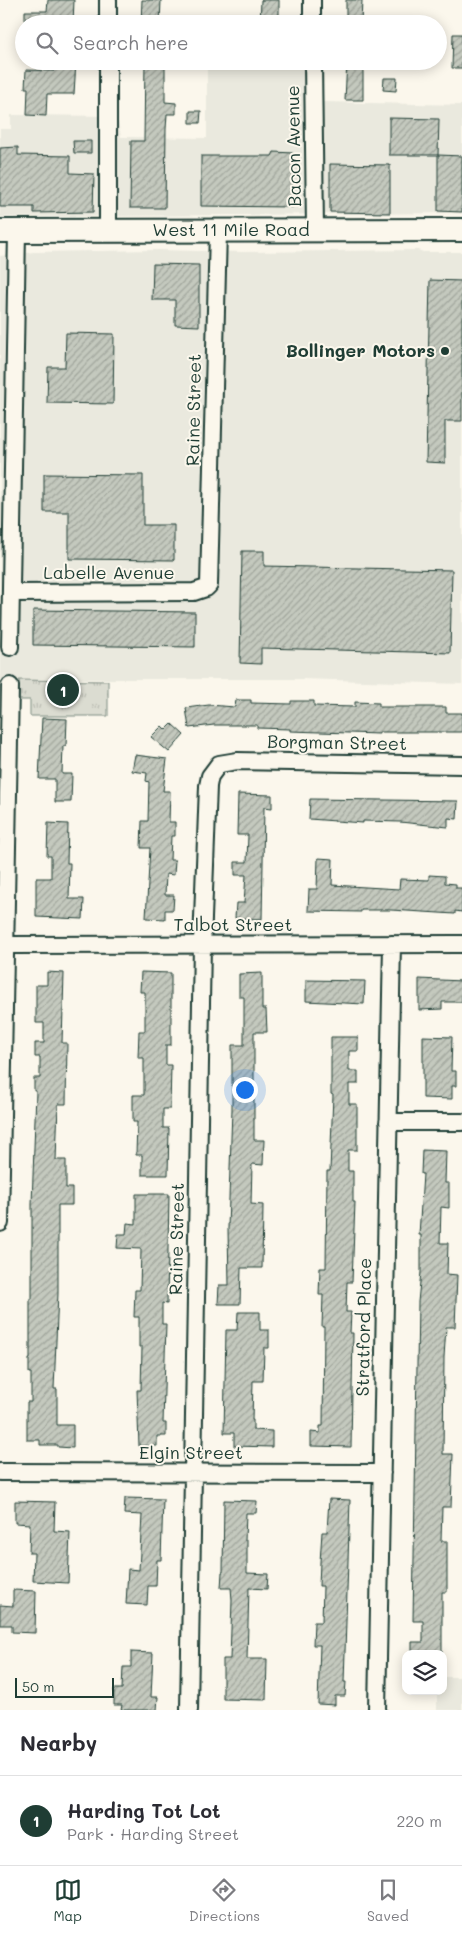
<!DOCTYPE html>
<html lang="en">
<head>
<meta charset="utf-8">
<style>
	:root { --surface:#fff; --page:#f7f7f7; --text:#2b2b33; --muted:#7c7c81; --line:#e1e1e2; --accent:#1f3d34 }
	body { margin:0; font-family:Mali,sans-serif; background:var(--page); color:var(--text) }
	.controls { position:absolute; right:15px; bottom:15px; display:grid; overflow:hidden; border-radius:10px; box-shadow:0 2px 12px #0003 }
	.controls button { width:45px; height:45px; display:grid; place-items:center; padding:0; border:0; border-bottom:1px solid var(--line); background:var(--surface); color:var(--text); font:25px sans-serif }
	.scale { position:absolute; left:15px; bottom:12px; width:99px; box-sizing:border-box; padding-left:5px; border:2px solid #1f3d34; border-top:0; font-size:14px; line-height:18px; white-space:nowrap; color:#1f3d34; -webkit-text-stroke:4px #fbf7ec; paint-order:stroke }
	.you { position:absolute; left:244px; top:1089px; width:18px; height:18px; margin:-12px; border:4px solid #fff; border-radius:50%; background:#1a73e8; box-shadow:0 0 0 8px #1a73e833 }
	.badge { display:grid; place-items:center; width:32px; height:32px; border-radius:50%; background:var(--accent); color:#fff; font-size:16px; font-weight:700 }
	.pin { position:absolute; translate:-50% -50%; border:2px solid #fff; box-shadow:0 1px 5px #0006 }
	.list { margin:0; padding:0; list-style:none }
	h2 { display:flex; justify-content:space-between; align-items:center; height:65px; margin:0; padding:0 20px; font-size:21px }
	h2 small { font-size:16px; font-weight:400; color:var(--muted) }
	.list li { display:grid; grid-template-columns:32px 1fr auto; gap:15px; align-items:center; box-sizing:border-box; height:90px; padding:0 20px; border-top:1px solid var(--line) }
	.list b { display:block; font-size:19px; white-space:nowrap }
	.list p { margin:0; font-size:16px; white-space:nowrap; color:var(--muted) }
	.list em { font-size:16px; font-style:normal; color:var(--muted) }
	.icon { flex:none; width:28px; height:28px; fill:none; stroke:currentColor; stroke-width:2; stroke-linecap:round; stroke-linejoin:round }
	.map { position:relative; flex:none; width:462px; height:1710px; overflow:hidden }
	.search { position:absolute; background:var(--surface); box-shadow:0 2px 12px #0003; left:15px; right:15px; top:15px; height:55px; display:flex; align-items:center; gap:12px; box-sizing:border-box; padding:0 18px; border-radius:28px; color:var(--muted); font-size:19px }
	.sheet { height:155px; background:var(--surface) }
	nav { display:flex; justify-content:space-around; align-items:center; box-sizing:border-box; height:70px; border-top:1px solid var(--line); background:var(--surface); font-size:14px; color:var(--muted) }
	nav a { display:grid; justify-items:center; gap:2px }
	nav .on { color:var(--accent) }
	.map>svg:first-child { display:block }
	.built { fill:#eae9de }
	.park { fill:url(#park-tufts); stroke:#7d8c82 }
	.building { fill:url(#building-hatch); stroke:#1f3d34 }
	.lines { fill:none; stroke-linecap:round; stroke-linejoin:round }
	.street-casing { stroke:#1f3d34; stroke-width:20 }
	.secondary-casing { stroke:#1f3d34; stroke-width:26 }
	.street { stroke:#fbf7ec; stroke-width:16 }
	.secondary { stroke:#fbf7ec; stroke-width:22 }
	.poi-dot { fill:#1f3d34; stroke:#fbf7ec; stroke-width:2 }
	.labels { text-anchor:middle; stroke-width:4; stroke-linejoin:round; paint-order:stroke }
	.street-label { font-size:18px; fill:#1f3d34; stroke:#fbf7ec }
	.poi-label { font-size:18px; font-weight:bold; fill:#1f3d34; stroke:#fbf7ec; text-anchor:end }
</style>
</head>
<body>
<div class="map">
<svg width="462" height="1710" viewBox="0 0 462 1710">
	<defs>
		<pattern id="park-tufts" width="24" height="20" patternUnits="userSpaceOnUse" patternTransform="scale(1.25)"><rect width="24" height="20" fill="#dbdcd1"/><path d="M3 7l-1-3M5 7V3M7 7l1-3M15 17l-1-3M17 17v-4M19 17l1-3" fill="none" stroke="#bcbeb4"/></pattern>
		<pattern id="building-hatch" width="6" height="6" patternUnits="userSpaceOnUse" patternTransform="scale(1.25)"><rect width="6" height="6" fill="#c4c9be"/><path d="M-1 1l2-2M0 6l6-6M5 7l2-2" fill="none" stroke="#9fa49b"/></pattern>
	</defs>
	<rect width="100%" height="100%" fill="#fbf7ec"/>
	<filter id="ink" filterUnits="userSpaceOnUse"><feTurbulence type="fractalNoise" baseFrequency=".02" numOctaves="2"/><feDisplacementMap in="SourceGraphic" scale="10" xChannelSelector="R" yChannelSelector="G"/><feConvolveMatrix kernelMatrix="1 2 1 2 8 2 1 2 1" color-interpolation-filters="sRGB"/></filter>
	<g filter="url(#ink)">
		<path class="built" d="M207,68H323V102L462,105V213L0,217V129H11V115L117,116L121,137L207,138Z
			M157,250L242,252L418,250L423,252H462V684L301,679H0V256L34,252Z
			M443,1677H462V1710H437V1691H443Z"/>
		<path class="park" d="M19,680L108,681V716H30V700H19Z"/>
		<path class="building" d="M48,0H74L73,24H25V11H47Z
			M142,0H161L160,24H141Z
			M261,0H279V24H260Z
			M346,0H362L361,24H346Z
			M453,34H462V68H452Z
			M54,61H76L74,94H47L46,116L27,115L28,88H25L26,70L54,71Z
			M145,61H165V102L176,103V114H167L166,129L165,208H130L131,141H144Z
			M347,61H363V100H345Z
			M384,78H397L396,91L383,90Z
			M190,111H201L200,123H190Z
			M389,118L439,119L438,155H389Z
			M73,141H91V153H74Z
			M18,147V155L70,156V173L94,174L93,212L34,213V207H0V148Z
			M274,152L293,153V207L201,206V156H272Z
			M438,155L462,156V212L438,211Z
			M330,164L390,165V213L330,212Z
			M153,264L199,265V326L175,325V300H152Z
			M430,280L462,281V421H445V463L426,462Z
			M66,333L114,334L113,404L47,403L48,367H65Z
			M44,474L143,475V525H174V560L69,559V512H44Z
			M242,551H264V566L452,570L450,653L261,648V664L240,663Z
			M33,610L195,612V647L33,645Z
			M236,700H251V703L291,704V701H314V706L355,707V702L379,703V707H446V713H462V732H379V734L290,731V729L257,728V725H214L189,728L186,708L209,705L235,707Z
			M42,718L67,719L66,746H63L62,774H72L71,802H55V779H39Z
			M172,724L184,735L169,752L151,737L162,726L166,730Z
			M135,755L167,759L163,791H170L169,822H175V836H171L170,860H175L174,875L166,874L165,895H174L173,910H165V919L146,918L150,848H141L142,821H148L149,782L146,781L147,773L132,771Z
			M238,794L272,795V808L264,807L262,919L235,918L236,903H244L246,875H235V862H247L248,835H237Z
			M310,799L458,801L457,819L448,818V827L400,822L363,821V823L309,819Z
			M48,823L68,824L67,863H70L69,899H84L83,919L36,917V878H51V856H47Z
			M318,858L333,859L332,885L399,889L400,879L429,880V875L445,876V883L456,884V888H462V912L455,911V914L391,910H361V912L308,911L309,889H317Z
			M47,972L64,973L62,1043H67L66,1104H58L56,1160H66V1188H72V1205H58V1293L54,1389H57V1425H73V1448L58,1447V1445H40V1440H27V1402H31V1373H29V1359H30V1299H32V1204L36,1091H34V1078H40V1057H35V1043H44V1023H36V985H47Z
			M141,972L171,973V1045H166V1065H171L170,1109H163V1128H169L168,1175H142V1155H136L137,1122H133V1095H144V1058H138L139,1031H145V992H140Z
			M262,973V1009H266L267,1032H254V1140H264L263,1165L252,1164L251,1204L263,1205L262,1268H241L240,1304H218L219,1285H229L228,1228L232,1109V1045H244V997H239V974Z
			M419,979L462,981V1002H442V1009L419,1010Z
			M306,980L365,981L364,1004L306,1001Z
			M423,1036L452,1037L451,1071H456V1086H452V1099L423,1098Z
			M331,1037H358V1051H349V1071H358V1084H349V1104H357V1150H348V1171H353V1202H355L352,1282H347L346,1312H351L350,1333H353L351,1447L311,1446V1432L320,1433V1426H323L324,1327H322L323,1295H319L320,1268H326L327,1171H330L333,1095L331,1094Z
			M422,1150L446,1151L445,1183H449V1208L441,1207L440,1243H448L447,1274L457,1275L455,1327H446L444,1357L443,1454H453L451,1507H442L441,1541H447V1592H442V1654H412V1642H423V1621H413L418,1302L421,1272V1235H419L423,1174H421Z
			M136,1194H169L167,1304L162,1303V1324H166L163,1423H166V1436H157V1446H139L137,1390H141L142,1347H139V1317H134L135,1290H140L141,1249L117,1248L118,1234H126L127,1223L136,1224Z
			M238,1312H260V1330H269V1348H264L263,1381H253L252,1420H253V1430L272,1431V1447L234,1446V1433H224L226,1330H237Z
			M125,1498L163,1499L161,1560H157L156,1586H148L147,1605L126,1604L128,1569L139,1570L142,1515L124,1514Z
			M329,1499L350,1500L344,1682H346L345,1696H335V1705L318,1704L320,1645H313L314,1622H322L323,1586H319L320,1562L322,1532H327Z
			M224,1500L257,1501L256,1513H246L245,1541H247V1573L268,1574L267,1589L249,1588L247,1659H267L266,1700L223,1699V1659H230L232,1600L231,1588H221L222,1572H223Z
			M15,1501L55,1502L54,1531L70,1532L68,1583L33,1581L34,1553H29L30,1524L15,1523Z
			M13,1590L36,1591L35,1633L12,1632V1625H0V1605L13,1606Z
			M131,1652L153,1653L151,1697H158L157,1710H121L122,1705H114V1689H122L123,1667H131Z"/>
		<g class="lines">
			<defs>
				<path id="street" d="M312,0V24
					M108,24V0
					M313,61L315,230
					M108,231V61
					M12,593L194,592L206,588L209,585L218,231
					M10,647L17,231
					M5,945L462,944
					M388,1122H462
					M0,1223L10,686
					M0,1472L382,1473
					M189,1710L202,944L208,786L210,776L219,764L237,761L462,765
					M377,1710L392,944"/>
				<path id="secondary" d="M0,231L462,230"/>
			</defs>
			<use href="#street" class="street-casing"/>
			<use href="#secondary" class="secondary-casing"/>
			<use href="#street" class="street"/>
			<use href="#secondary" class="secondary"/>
		</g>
	</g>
	<circle class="poi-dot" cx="445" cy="351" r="5"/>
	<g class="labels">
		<g class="street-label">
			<text transform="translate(294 146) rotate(-91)" y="6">Bacon Avenue</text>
			<text x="231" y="236">West 11 Mile Road</text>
			<text transform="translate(194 410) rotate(-89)" y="6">Raine Street</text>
			<text x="109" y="579">Labelle Avenue</text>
			<text transform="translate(337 743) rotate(1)" y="6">Borgman Street</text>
			<text x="233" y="931">Talbot Street</text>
			<text transform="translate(177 1239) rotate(-89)" y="6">Raine Street</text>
			<text transform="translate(364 1327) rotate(-89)" y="6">Stratford Place</text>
			<text x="191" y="1459">Elgin Street</text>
		</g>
		<g class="poi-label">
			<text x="435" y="357">Bollinger Motors</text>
		</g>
	</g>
</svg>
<div class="controls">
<button><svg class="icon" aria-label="layers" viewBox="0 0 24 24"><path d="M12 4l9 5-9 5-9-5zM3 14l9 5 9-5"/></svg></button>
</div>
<div class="scale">50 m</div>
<div class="you"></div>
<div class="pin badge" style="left:63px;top:690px">1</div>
<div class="search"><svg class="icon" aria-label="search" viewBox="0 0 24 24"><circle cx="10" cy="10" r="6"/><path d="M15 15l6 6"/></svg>Search here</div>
</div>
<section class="sheet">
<h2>Nearby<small></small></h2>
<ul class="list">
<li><span class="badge">1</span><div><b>Harding Tot Lot</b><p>Park · Harding Street</p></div><em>220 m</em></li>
</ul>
</section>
<nav>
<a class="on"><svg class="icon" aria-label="map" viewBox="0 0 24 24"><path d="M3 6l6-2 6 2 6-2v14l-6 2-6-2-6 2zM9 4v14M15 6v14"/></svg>Map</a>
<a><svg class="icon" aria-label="directions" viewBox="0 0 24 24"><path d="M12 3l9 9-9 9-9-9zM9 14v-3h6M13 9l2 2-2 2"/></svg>Directions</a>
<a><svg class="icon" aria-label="saved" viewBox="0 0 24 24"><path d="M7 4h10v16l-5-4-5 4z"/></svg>Saved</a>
</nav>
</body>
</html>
